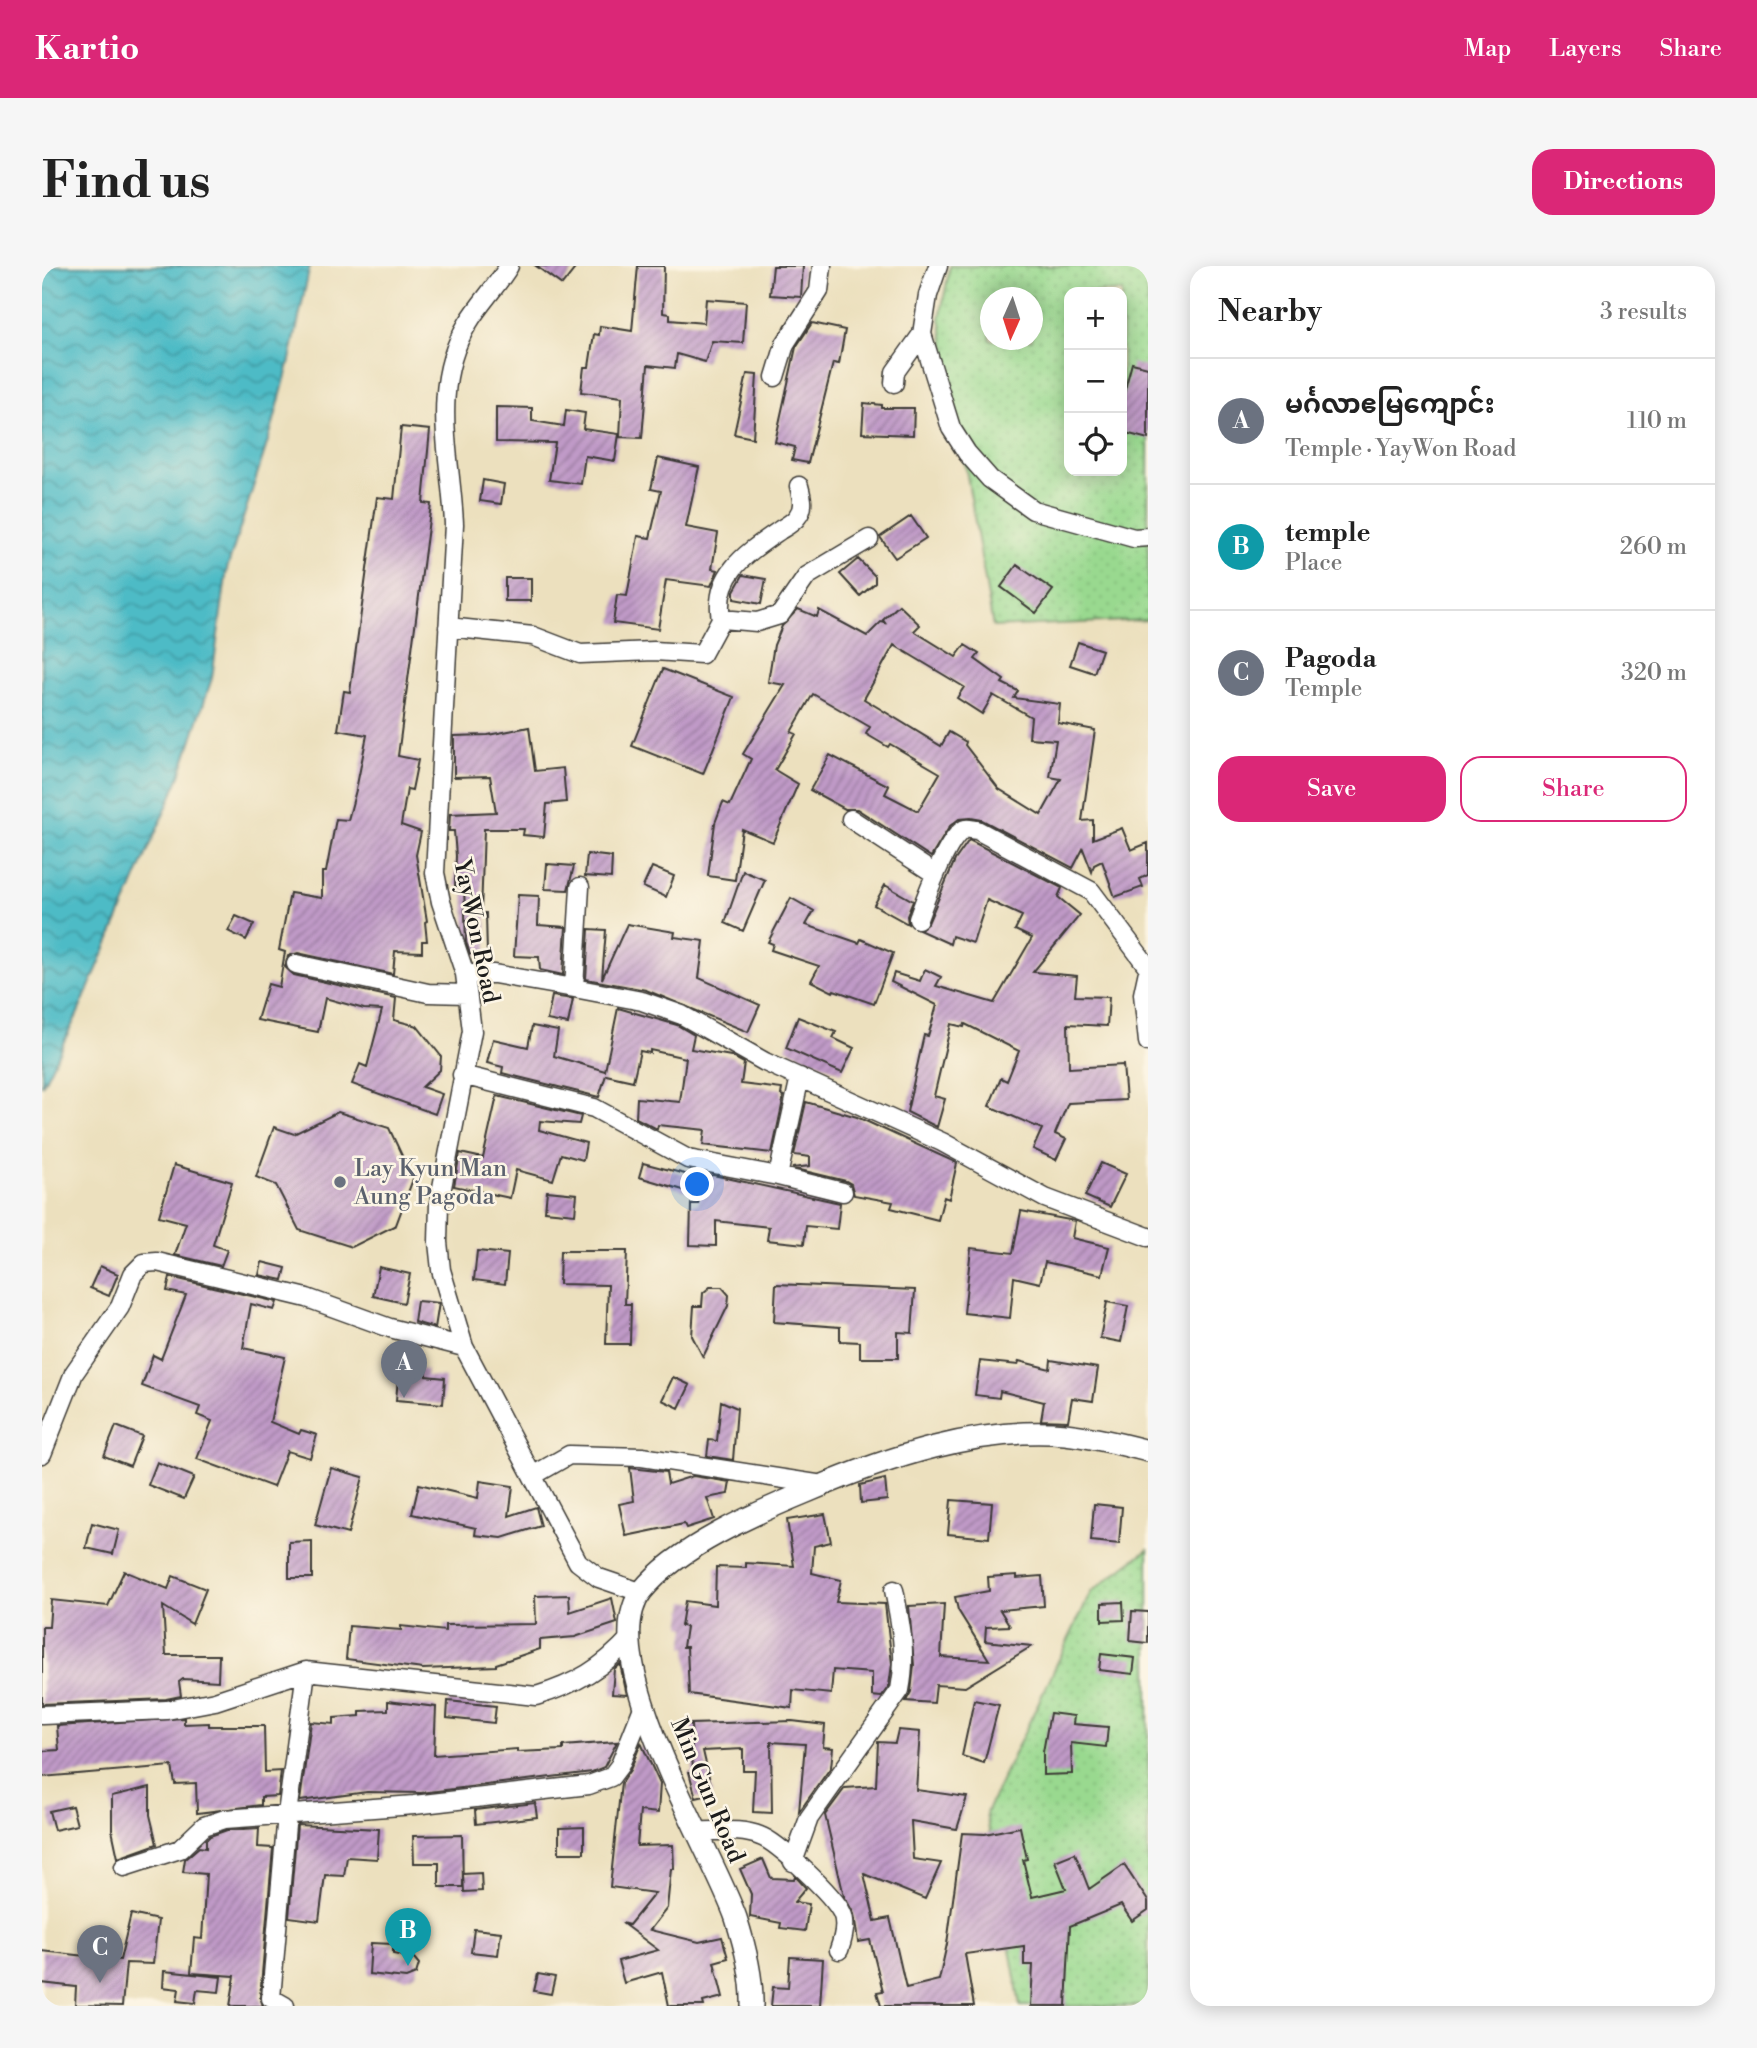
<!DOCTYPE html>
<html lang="en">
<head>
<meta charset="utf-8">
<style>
	:root { --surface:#fff; --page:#f6f6f6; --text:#222; --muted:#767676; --line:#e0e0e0; --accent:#db2777 }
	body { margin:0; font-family:"Libre Bodoni","Noto Sans Myanmar",serif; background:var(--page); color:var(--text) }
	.controls { position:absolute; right:21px; top:21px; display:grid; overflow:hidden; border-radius:14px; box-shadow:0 4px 18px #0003 }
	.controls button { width:63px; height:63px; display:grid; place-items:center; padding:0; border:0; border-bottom:2px solid var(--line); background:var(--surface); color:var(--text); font:35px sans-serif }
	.compass { position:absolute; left:938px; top:21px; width:63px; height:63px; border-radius:50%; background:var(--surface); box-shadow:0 4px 18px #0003; rotate:183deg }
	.you { position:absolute; left:656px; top:919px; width:24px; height:24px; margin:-18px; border:5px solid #fff; border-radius:50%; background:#1a73e8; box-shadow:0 0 0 10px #1a73e833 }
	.badge { display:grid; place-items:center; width:46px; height:46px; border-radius:50%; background:var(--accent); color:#fff; font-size:23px; font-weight:700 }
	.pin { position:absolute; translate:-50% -58px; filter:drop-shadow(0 2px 4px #0008) }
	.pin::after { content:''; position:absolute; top:37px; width:24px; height:21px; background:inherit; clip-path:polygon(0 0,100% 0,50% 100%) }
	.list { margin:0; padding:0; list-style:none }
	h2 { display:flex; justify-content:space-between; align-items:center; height:91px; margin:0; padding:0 28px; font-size:30px }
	h2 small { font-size:23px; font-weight:400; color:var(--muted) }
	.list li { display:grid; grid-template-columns:46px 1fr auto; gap:21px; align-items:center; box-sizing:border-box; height:126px; padding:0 28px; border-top:2px solid var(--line) }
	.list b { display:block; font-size:26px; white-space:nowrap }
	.list p { margin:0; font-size:23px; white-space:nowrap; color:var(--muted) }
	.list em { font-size:23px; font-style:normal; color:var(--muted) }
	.actions { display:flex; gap:14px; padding:21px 28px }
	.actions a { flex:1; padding:16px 0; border:2px solid var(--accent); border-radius:21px; text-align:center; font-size:24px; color:var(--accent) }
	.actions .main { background:var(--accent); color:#fff }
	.icon { flex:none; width:38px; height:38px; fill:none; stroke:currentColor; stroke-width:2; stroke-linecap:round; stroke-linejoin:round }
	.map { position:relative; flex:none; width:1106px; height:1740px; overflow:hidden; border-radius:21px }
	header { display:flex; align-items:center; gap:42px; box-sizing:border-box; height:98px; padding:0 35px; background:var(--accent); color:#fff }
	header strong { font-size:33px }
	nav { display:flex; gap:38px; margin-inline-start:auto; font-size:24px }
	.intro { display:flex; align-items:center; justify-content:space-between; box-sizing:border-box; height:168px; padding:0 42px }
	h1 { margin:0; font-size:49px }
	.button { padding:18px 32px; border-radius:21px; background:var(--accent); color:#fff; font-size:24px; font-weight:700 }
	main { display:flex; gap:42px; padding:0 42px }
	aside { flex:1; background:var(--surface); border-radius:21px; box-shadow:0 4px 18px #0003 }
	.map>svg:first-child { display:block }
	.grass { fill:url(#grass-dots); stroke:#5a7a56; stroke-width:2; fill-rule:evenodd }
	.water { fill:url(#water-waves); stroke:#346c71; stroke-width:2 }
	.building { fill:url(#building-hatch); fill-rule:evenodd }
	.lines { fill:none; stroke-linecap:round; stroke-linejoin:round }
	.minor-casing { stroke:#3b3934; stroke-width:21 }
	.tertiary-casing { stroke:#3b3934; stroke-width:24 }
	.minor { stroke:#fff; stroke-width:18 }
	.tertiary { stroke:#fff; stroke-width:21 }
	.worship-dot { fill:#6b7280; stroke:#fcf5e5; stroke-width:2.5 }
	.labels { text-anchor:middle; stroke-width:5; stroke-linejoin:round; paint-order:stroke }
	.street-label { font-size:24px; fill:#1c1c1c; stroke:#fcf5e5 }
	.worship-label { font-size:24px; fill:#5b616d; stroke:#fcf5e5; text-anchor:start }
</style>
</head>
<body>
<header>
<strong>Kartio</strong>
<nav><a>Map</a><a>Layers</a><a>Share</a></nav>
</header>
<div class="intro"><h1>Find us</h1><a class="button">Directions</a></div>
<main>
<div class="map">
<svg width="1106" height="1740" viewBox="0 0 1106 1740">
	<defs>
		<pattern id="grass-dots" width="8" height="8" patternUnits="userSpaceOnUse" patternTransform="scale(1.75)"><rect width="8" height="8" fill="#99d98f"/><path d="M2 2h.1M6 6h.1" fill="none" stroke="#83ba7b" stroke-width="1.8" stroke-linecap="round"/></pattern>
		<pattern id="water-waves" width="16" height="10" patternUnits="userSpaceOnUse" patternTransform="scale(1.75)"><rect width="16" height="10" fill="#4dbbc6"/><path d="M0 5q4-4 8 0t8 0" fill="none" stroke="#3f97a0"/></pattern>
		<pattern id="building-hatch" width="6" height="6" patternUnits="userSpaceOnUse" patternTransform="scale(1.75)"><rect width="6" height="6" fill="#c09ac7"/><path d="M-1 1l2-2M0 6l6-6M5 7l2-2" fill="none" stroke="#9b7da1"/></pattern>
	</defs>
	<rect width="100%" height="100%" fill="#fcf5e5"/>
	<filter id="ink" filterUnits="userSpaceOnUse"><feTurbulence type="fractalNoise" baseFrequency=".0143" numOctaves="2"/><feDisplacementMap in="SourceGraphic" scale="14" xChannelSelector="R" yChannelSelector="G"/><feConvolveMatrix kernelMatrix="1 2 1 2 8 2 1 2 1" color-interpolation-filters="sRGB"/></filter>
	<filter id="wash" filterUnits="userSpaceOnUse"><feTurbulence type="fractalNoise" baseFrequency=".00686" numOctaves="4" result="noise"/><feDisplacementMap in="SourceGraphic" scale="28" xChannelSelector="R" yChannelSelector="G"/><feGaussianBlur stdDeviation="1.57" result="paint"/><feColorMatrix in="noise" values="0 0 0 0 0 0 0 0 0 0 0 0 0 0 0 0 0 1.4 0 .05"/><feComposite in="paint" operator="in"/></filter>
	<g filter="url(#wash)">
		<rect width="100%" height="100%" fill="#ece0be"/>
		<path class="grass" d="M908,0H1106V354L951,361L898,52ZM1027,26H1080V205H1027ZM948,32H990V74H948Z
			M1106,1283V1740H978L944,1547L1049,1326Z"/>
		<path class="water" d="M0,0H268L248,94L230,162L185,303L170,412L136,515L35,749L0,820Z"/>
		<g id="blocks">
			<path class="building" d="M494,0H535L520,19Z
				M596,0H622L621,47L628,48V54L662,57L664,33L704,36L701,77L670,75L663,96L635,88L633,102L606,99L600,172L578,171L580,131L539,126L542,101H547L552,68L557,69L558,60L590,65Z
				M731,0H761L759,31L728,29Z
				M770,57L803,64L797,98L791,97L766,197L750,194L753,181L733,176L754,81Z
				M1090,97L1106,101V173L1080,166V134Z
				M705,108L715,109L711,172L692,168Z
				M822,137L840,139V142H872L871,169L820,167Z
				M454,141L490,142V155L522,160L524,144L543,147L541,163L577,168L573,195L543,190L539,218L507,214L513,177L454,176Z
				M359,161L388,164L381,237L389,238L356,490L376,494L370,524L365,523L359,559L379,566L374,589L385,655L383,656L385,675H380V686L353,685L351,708L256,687L246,690L243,701L252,709L354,732L352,754L375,760L399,790L398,804L380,821L400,828L393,848L310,818L318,798L325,801L340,744L322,743L283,732L276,766L215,754L226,718L237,721L243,686L237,684L248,627L280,632V606H284L294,553L306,554L314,524L325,469L296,464L302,425L308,426L335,231L352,233Z
				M616,192L657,201L644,261L676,267L670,303L676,304L669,320L624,314L616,363L571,357L575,329L585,330L596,270L608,272L619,225L609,223Z
				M441,214L462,218L459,238L438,235Z
				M869,250L884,272L853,292L838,271Z
				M816,293L833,310V317L818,330L798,308Z
				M975,299L1011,324L994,347L959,321Z
				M701,309L724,313L719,338L692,333V325Z
				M463,312H489V335H463Z
				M857,339L878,359L872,365L914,391L923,379L937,388L933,393L962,414L960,417L976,425L972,432L1018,438L1016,457L1053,464L1040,555L1051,554V573L1080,562L1089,584L1106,577V609L1098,613L1101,621L1073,631L1060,595L1052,599L1050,606L1041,583L1031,602L940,554L929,552L917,553L908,560L889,591L815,543H803L768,524L788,489L847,520L843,528L876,545L898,507L848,478L846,481L824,468L828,461L771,428L749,466L754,468L733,504L756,518L731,576L700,563L693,614L666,610L673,557L681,536L688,539L709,493L701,488L743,419L726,416L732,379L740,360L756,343L775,351L777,344L825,370L839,356L843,357L841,354ZM852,379L922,421L915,432L940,448L951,429L989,451L987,472L1014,474L1008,511L1019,513L999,549L957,523L923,479L924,476L907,466L899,480L822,433Z
				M1036,376L1060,384L1052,407L1028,399Z
				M621,403L692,431L661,508L590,480Z
				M487,461L493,505L521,502L524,536L505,538L502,571L481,569L482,563H442L439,647H444L445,689L428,688L424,676L422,620H413L414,590L412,565H407L408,548L454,546L448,510L412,511V470L446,469Z
				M927,574L1020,622L1016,631L1038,649L991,706L1035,710L1033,730L1067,731L1065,760L1026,758L1027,802L1081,799L1084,834L1026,837L1013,868L1024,873L1014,894L991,883L1000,863L947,840L959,812L965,815L977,785L923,758L922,761L909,758L892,830L903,833L895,861L865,846L882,769L886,770L895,739L849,716L852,707L878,715L883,703L899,711L894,720L952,737L990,672L973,664L980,650L945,634L931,677L910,670L908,678L877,664L886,657L913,594Z
				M545,588L570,591L569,612L543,610Z
				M505,598L532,600L526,624L503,623Z
				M610,601L632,610L624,631L601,621Z
				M701,605L723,614L701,665L683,657Z
				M843,619L871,635L865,650L866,658L832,639Z
				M476,629L497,630L496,659L524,661L521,709L498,704L497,691L472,690Z
				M749,632L772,645L764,659L817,677L819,673L851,687L832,738L792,724L791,726L769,715L777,700L729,684L731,678L726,676Z
				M194,650L212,658L204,674L186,665Z
				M585,658L633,666L632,671L662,675L657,712L718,739L706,766L604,724L544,713L547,663L564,664L560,713Z
				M510,730L531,733L526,758L505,754Z
				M576,742L635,759L652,769L649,783L689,790L702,797L699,818L740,823L739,829L742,830L730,887L661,879L663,864L616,859L615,863L594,852L595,832L638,836L644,792L608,784V787L598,785L591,815L564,809L557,831L460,807L461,801L445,797L451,773L486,781L490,760L516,765L512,790L563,805Z
				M756,751L794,766L791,772L812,782L800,807L744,782Z
				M455,830L539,850L537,858L498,855L497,864L544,877L541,894L519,888L511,914L474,904L468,932L412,920L418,887L441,892Z
				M764,836L815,851L915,897L907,933L902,931L896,954L849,942L851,936L812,929L809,918L804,915L750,902L768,900V891L752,889Z
				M296,846L347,862L371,913L354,959L310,981L257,964L234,919L214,911L232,861L252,868Z
				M601,897L658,912L671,909L798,937L795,963L764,960L762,978L725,974L727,961L674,955V980L648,979L649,938H656L658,929L597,911Z
				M1059,897L1084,908L1068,941L1043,930Z
				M132,899L190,916L171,979L185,984L179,1000L133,989L144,957L117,950Z
				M505,925L535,928L533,948L503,945Z
				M979,945L1033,955L1030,972L1067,981L1060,1009L1003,996L998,1017L972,1011L968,1052L922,1047L929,982L971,987Z
				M435,985L466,988L463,1018L432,1014Z
				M518,985H585L583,1038H589L588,1078H564L566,1019L517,1018Z
				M220,996L244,1002L241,1014L217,1009Z
				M58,1000L76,1008L67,1030L48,1022Z
				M337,1001L368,1008L362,1037L331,1030Z
				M128,1011L235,1036L232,1044L209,1038L201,1082L243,1091L228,1156L257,1168L259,1164L275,1169L268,1192L245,1185L231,1221L155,1193L170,1155L155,1149L158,1141L100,1120L111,1089L119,1093L144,1029L125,1025Z
				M734,1018L873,1024L870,1067L856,1066V1092H818V1076L798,1075V1061L732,1056Z
				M668,1021H680L687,1029L686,1040L661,1091L650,1070L652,1040H660L661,1027Z
				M375,1035L397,1037L393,1062L372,1056Z
				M1065,1036L1086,1040L1079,1076L1058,1072Z
				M1009,1094L1056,1102L1051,1135L1030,1132L1026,1155L999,1154L1002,1136L958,1125L957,1132L933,1129L938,1095L976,1099L977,1095L1008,1103Z
				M357,1102L385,1104L384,1110L403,1112L401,1138L354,1134Z
				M631,1111L648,1119L637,1142L620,1134Z
				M679,1135L695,1142L691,1194L665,1190L667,1174L675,1175Z
				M74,1160L100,1170L88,1200L62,1190Z
				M115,1196L152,1211L142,1233L106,1219Z
				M289,1202L321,1211L306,1268L273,1259Z
				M588,1202L624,1206L626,1218L651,1210L688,1216L686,1228L665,1232L672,1253L644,1262L642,1258L584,1270L577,1238L592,1235Z
				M843,1213L845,1234L819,1237L818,1219Z
				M438,1215L471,1220L467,1250L494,1241L499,1260L460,1272L433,1269L434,1262L370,1248L377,1218L436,1232Z
				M909,1234L950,1237L947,1272L906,1268Z
				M1052,1238L1080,1241L1077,1278L1049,1275Z
				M783,1248L789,1276L772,1280L770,1307L799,1314L794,1336L843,1338L850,1398L847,1420L839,1431L830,1430V1407L791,1404L789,1428L751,1424L750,1442L647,1428L645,1381H641L644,1361L639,1360L643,1335L673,1339L674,1301L704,1302V1297L752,1300L745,1254Z
				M50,1257L77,1264L71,1288L44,1282Z
				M270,1275V1312H247V1276Z
				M82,1305L126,1323L131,1310L164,1323L150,1358L121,1340L124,1389H177L176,1415L141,1413L137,1416L139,1430L124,1433L0,1438V1361H7L9,1334L66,1340Z
				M975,1309V1312L1000,1310L1002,1340L958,1344L968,1360L944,1361L943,1375L990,1380L923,1421L894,1419L892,1437L864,1435L869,1426L872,1399L867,1340L902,1338L899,1391L947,1394L916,1344L913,1331L947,1325L946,1311Z
				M527,1329L528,1346L570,1332L575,1357L533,1371L498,1374V1383L454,1398V1400L381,1403L304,1393L307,1360L359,1364V1360L403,1365V1359L494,1358L493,1330Z
				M1081,1336L1082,1354L1060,1355V1337Z
				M1090,1345L1106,1346V1377L1088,1375Z
				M1059,1388L1093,1392L1091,1408L1057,1404Z
				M578,1398L585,1429L570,1428L572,1403Z
				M932,1434L957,1439L942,1497L920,1490Z
				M346,1435L394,1441L392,1489L475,1483V1486L521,1484V1480L575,1476L562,1501L550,1506L379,1527L325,1526L258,1535L269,1456L292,1458V1452L318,1450V1445L346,1444Z
				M406,1435L454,1440L452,1457L405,1452Z
				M1008,1447L1032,1450L1031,1458L1066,1461L1064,1481L1029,1477L1030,1508L1001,1509V1486Z
				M142,1452V1458L167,1457V1460H222L223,1506L239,1505L236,1530L219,1531V1539L155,1547L154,1517L133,1518L130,1500L0,1511V1485L17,1484L15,1460Z
				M750,1455L783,1459L781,1481L791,1482L789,1501L757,1546L763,1478L729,1476L730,1547L711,1546L713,1504H701V1483L661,1485L671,1528L654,1532L647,1506L651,1507L649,1458Z
				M856,1464L878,1466L874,1524L925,1531L915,1563L869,1555L871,1593L899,1597L883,1633L822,1608L833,1655L848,1652L864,1722L897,1714L905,1678L920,1567L943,1568L978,1561L985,1593L981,1594L990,1631L1024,1623L1013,1595L1033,1587L1047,1623L1082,1599L1106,1635V1644L1090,1655L1079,1639L1028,1660L1024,1740H989L991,1699H982V1680L923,1688L932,1740H839L835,1726L841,1725L828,1674L816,1676L812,1648L802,1630L783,1549L803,1522L834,1520L836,1476L853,1477Z
				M599,1477L618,1518L616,1547L598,1545L595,1580L631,1579L632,1603H629L625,1642L608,1664L657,1676L680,1671L686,1692L672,1696L681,1731L661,1736L662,1740H627L620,1706L582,1717L576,1695L616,1684L580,1657L587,1659L613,1627L568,1621L579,1517L588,1504Z
				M108,1521V1549L115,1578L76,1592L70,1564V1530Z
				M493,1537L495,1551L434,1558L433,1544Z
				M30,1540L35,1559L12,1564L7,1545Z
				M255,1559L337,1563L335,1593L305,1591L302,1610L283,1609L277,1655L247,1651Z
				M542,1561V1587H517V1562Z
				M217,1562L216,1581L231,1582L218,1731L221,1740H188L193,1710L149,1707L152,1672L160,1673L164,1608L141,1606L143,1593L157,1581L164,1582V1574L168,1570L185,1564Z
				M420,1569L421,1621H397V1597H372L371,1570Z
				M721,1593L729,1612L752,1613L753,1610L764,1622L752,1636L767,1638L763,1665L738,1662L739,1657L708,1651L709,1628L698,1603Z
				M439,1607L440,1625L422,1626L421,1608Z
				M89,1648L116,1654L111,1698L84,1697L80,1740L33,1739L34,1721L0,1717V1685L78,1694Z
				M432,1663L459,1666L456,1689L429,1686Z
				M329,1677L351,1678V1688L372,1692L377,1698L374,1708L364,1712L327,1708Z
				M748,1691L781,1693L778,1740H729L731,1721L746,1722Z
				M122,1705L179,1711L177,1726L155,1724L153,1737L135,1735L137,1723L121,1721Z
				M496,1708L513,1711L509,1728L492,1725Z"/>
		</g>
	</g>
	<g filter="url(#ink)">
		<use href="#blocks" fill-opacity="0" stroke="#3b3934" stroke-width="2"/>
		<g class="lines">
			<defs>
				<path id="minor" d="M467,0C455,20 438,37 426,57C387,121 409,189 412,258L393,607L399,636L423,708L430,765L397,937L396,976L399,1004L422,1081L536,1296L557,1312L598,1326
					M896,0L886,29L880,68L909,162L925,187L948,213L991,244L1092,272L1106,271
					M733,111L743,78L777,25L780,0
					M852,117L853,106L880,68
					M679,353C671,308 705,287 738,264C743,261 752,256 755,251C763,242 760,231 757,220
					M406,361L491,370L538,388L612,385L660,388L679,353L715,356L738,349L765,310L827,273
					M809,553L893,608
					M876,653C882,636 907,566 923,563C927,562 931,564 935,564L1049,625L1106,701
					M254,698L386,727L425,728
					M1106,705L1101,728L1106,776
					M423,708H452L532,722L600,735L640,749L723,796L900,876L1003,932L1106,971
					M532,722L538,621
					M420,809L552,842L646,893L736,910
					M758,811L736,910L801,926
					M0,1188L32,1107L78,1041L91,1008L102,997L115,996L265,1032L348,1062L422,1081
					M492,1209L527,1189L600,1191L781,1219
					M0,1449L125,1444L173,1435L264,1405L494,1430C534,1418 561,1402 589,1371
					M654,1565C674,1566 699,1562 718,1570C736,1576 792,1630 800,1647C805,1658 801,1673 797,1684
					M751,1596L767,1552L858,1424C865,1389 859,1359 852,1324
					M82,1601L138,1583L162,1560L183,1553L372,1539L547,1519L569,1511L578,1499L602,1439
					M243,1740L229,1732L245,1548L264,1405"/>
				<path id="tertiary" d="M710,1740C711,1713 702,1677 694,1652C671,1585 549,1388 600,1325C635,1281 716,1246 767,1225C844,1192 938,1160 1023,1168C1051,1171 1079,1178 1106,1185"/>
			</defs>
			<use href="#minor" class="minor-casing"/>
			<use href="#tertiary" class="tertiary-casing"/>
			<use href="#minor" class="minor"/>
			<use href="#tertiary" class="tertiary"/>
		</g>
	</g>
	<circle class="worship-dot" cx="298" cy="916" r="7"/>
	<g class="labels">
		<g class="street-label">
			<text transform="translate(435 665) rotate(78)" y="8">YayWon Road</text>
			<text transform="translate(666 1524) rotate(67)" y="8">Min Gun Road</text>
		</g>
		<g class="worship-label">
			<text x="312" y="910">Lay Kyun Man<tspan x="312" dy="28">Aung Pagoda</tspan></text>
		</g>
	</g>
</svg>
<div class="controls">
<button>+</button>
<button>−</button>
<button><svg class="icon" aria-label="locate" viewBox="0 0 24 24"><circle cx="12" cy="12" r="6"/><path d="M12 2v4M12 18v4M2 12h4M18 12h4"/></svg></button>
</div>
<svg class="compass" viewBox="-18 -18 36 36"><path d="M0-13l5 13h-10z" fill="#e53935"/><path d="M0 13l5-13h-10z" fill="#767676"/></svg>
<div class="you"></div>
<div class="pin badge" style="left:362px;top:1132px;background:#6b7280">A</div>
<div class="pin badge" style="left:366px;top:1700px;background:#0f9aa8">B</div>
<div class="pin badge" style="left:58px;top:1717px;background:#6b7280">C</div>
</div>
<aside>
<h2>Nearby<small>3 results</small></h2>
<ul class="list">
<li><span class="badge" style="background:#6b7280">A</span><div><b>မင်္ဂလာဧမြကျောင်း</b><p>Temple · YayWon Road</p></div><em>110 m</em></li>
<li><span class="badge" style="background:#0f9aa8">B</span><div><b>temple</b><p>Place</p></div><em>260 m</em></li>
<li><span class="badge" style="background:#6b7280">C</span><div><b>Pagoda</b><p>Temple</p></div><em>320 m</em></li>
</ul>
<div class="actions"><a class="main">Save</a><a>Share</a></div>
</aside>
</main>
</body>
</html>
